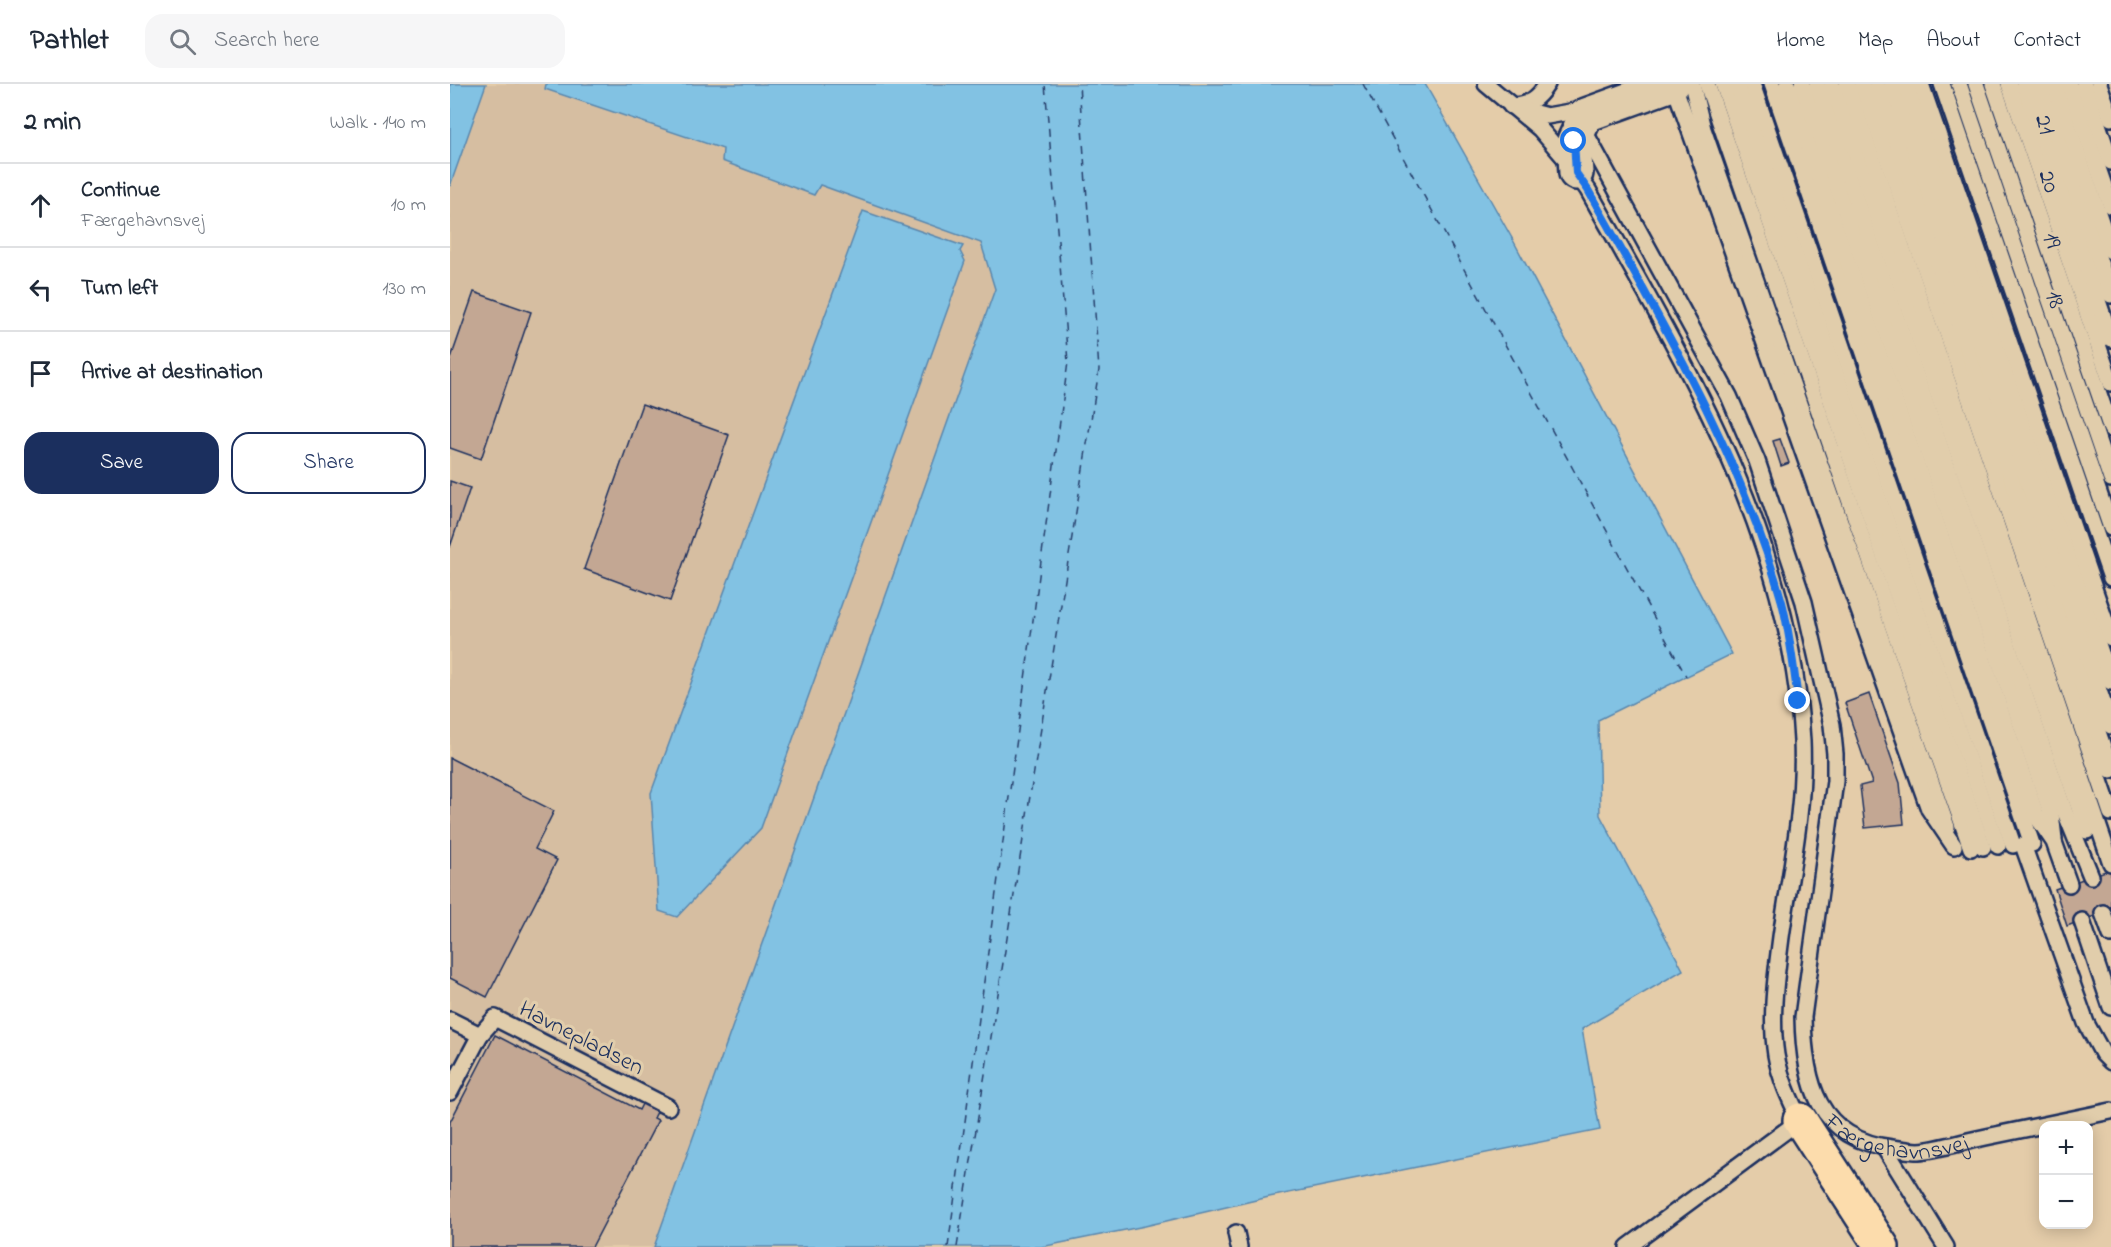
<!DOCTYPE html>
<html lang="en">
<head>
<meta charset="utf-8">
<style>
	:root { --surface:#fff; --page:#f6f6f7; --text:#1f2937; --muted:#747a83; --line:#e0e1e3; --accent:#1b2f5e }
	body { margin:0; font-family:"Indie Flower",sans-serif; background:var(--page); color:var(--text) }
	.controls { position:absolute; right:18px; bottom:18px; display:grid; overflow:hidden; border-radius:12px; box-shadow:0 3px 15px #0003 }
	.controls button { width:54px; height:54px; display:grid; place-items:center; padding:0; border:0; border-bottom:2px solid var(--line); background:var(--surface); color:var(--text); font:30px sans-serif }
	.stop { position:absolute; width:18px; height:18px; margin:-14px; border:4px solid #1a73e8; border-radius:50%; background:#fff }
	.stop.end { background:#1a73e8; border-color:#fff; box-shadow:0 2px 6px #0008 }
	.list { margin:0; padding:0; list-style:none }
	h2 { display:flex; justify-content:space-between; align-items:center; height:78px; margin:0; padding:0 24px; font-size:26px }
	h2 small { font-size:20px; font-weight:400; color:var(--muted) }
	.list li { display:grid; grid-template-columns:39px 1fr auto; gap:18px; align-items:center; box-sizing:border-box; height:84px; padding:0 24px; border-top:2px solid var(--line) }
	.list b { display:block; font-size:22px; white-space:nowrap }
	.list p { margin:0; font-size:20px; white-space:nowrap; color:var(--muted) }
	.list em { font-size:20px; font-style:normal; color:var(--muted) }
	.actions { display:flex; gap:12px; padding:18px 24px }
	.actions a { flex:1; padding:14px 0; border:2px solid var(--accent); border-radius:18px; text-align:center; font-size:21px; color:var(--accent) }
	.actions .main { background:var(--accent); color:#fff }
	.icon { flex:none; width:33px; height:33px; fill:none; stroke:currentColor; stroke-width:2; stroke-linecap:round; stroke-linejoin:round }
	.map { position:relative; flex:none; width:1661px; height:1163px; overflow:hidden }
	header { display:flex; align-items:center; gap:36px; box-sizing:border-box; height:84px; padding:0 30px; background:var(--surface); border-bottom:2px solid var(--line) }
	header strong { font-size:28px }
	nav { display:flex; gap:33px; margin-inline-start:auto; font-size:21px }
	.search { width:420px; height:54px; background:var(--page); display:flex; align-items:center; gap:15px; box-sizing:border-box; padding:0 21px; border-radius:18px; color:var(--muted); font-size:22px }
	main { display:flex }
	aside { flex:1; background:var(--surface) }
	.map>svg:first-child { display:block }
	.built { fill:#d6bea1 }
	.water { fill:#82c2e3; stroke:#5987ae; stroke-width:1.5 }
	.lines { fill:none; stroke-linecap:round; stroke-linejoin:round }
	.ferry { stroke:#253e6b; stroke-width:1.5; stroke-dasharray:8 6; stroke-linecap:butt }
	.building { fill:#c3a793; stroke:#1b2f5e; stroke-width:1.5 }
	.service-casing { stroke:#1b2f5e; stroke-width:20 }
	.tertiary-casing { stroke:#1b2f5e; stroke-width:38 }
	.primary-casing { stroke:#1b2f5e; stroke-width:38 }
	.service { stroke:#e1cdab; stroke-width:15 }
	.tertiary { stroke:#e1cdab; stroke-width:33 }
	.primary { stroke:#fcdcac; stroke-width:33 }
	.route { stroke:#1a73e8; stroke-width:8 }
	.labels { text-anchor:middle; stroke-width:6; stroke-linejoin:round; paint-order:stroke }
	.street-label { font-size:24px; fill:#1b2f5e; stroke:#e1cdab }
</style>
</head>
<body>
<header>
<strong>Pathlet</strong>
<div class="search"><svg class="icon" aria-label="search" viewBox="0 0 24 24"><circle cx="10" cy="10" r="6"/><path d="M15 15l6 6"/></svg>Search here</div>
<nav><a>Home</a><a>Map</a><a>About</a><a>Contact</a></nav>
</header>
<main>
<aside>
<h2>2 min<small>Walk · 140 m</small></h2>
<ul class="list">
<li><svg class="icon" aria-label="ahead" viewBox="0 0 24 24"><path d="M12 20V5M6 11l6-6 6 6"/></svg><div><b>Continue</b><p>Færgehavnsvej</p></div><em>10 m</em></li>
<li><svg class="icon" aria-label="left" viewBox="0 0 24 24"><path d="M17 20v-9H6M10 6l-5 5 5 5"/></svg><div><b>Turn left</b></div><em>130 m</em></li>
<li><svg class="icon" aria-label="arrive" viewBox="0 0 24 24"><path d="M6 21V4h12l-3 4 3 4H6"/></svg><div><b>Arrive at destination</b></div></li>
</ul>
<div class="actions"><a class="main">Save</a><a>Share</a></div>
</aside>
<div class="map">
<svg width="1661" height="1163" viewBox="0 0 1661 1163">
	<rect width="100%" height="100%" fill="#e4cca9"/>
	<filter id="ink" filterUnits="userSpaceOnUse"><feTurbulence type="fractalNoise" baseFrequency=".0167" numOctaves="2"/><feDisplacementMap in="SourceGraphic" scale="12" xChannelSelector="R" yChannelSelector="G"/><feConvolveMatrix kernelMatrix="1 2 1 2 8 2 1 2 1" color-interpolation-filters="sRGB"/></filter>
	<g filter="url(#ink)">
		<path class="built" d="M0,0H96L95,5L273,66L272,77L363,111L370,101L531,159L545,205L204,1163H0Z"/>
		<path class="water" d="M0,0H36L0,102Z
			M96,0H975L1063,156L1282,570L1148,636L1150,731L1233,886L1132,945L1150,1046L819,1113L695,1142L591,1163H204L545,205L531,159L370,101L364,111L272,77L273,65L95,5Z
			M413,127L513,162L510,167L515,177L311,744L227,833L209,827L201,709Z"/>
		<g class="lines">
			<path class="ferry" d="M913,0L1236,592
				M498,1163L618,278L595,0
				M507,1163L649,286L629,0"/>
		</g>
		<path class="building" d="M24,208L81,228L31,375L0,364V277Z
			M192,320L279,351L220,517L134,485Z
			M1330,355L1339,379L1331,382L1323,357Z
			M0,397L20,404L0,463Z
			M1419,610L1450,699L1454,740L1415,744L1410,702L1422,699L1395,619Z
			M0,674L104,727L85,765L107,776L37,913L0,894Z
			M1661,785V826L1617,842L1605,805Z
			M45,951L189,1026L194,1016L209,1024L204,1034L208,1036L142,1163H0V1038Z"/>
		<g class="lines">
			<defs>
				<g id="service">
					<path d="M1036,0L1090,45L1115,74L1138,106C1236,281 1341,452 1352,657C1355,723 1340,789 1331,853C1326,893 1320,932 1326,971C1330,994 1340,1015 1350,1036"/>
					<path d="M1242,0L1253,45L1497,743"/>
					<path d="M1257,0L1438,529L1521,764"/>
					<path d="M1273,0L1533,763"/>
					<path d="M1287,0L1548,762"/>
					<path d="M1302,0L1563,761"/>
					<path d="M1322,0L1582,760"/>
					<path d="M1337,0L1587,733L1604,758L1619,800"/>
					<path d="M1352,0L1601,729L1604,755"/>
					<path d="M1367,0L1615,728L1641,792"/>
					<path d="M1382,0L1637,747"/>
					<path d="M1397,0L1661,779"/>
					<path d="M1412,0L1661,729"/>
					<path d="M1427,0L1661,686"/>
					<path d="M1442,0L1661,642"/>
					<path d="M1456,0L1661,598"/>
					<path d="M1471,0L1661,554"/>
					<path d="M1492,0L1661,494"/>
					<path d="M1509,0L1661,444"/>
					<path d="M1526,0L1661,395"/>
					<path d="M1543,0L1661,345"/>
					<path d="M1559,0L1661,299"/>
					<path d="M1574,0L1661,255"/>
					<path d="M1589,0L1661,211"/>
					<path d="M1604,0L1661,167"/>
					<path d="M1619,0L1661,122"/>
					<path d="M1634,0L1661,78"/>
					<path d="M1649,0L1661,34"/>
					<path d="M1225,4L1479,725L1504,762"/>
					<path d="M1061,22C1079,22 1088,14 1097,0"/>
					<path d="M1070,25L1097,32L1137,25"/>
					<path id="s1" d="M1131,41L1279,312L1307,377L1354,518L1382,641L1385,670V697L1353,933C1354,997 1367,1055 1442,1064C1450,1065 1460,1067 1469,1067C1490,1065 1515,1057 1536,1053C1578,1044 1619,1036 1661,1027"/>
					<path d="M1573,761L1636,939L1653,970L1661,978"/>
					<path d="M1653,829L1661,851"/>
					<path d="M1632,837L1661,923"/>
					<path d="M0,936L30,951L45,934L218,1023"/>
					<path d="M0,1008L30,951"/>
					<path d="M1434,1063L1496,1163"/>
					<path d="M786,1149L789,1163"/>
					<path d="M1178,1163L1353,1034"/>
				</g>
				<path id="tertiary" d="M1126,89L1124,57L1136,31L1222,0"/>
				<path id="primary" d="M1350,1036L1432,1163"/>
			</defs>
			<use href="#service" class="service-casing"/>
			<use href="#tertiary" class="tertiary-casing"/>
			<use href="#primary" class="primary-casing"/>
			<use href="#service" class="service"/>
			<use href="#tertiary" class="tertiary"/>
			<use href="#primary" class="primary"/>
		</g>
	</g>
	<g class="lines" filter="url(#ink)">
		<path class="route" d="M1124,57L1126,89L1138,106C1212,239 1291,371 1332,518C1340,550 1344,584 1348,617"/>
	</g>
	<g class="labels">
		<g class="street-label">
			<text transform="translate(1596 40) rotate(71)" y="8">21</text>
			<text transform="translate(1600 97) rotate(71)" y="8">20</text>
			<text transform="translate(1603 156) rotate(71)" y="8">19</text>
			<text transform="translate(1606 215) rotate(71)" y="8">18</text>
			<text transform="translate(132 953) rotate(27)" y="8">Havnepladsen</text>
			<text dy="8" stroke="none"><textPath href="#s1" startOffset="1128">Færgehavnsvej</textPath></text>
		</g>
	</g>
</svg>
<div class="controls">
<button>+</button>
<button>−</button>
</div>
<div class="stop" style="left:1124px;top:57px"></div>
<div class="stop end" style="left:1348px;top:617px"></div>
</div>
</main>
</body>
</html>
